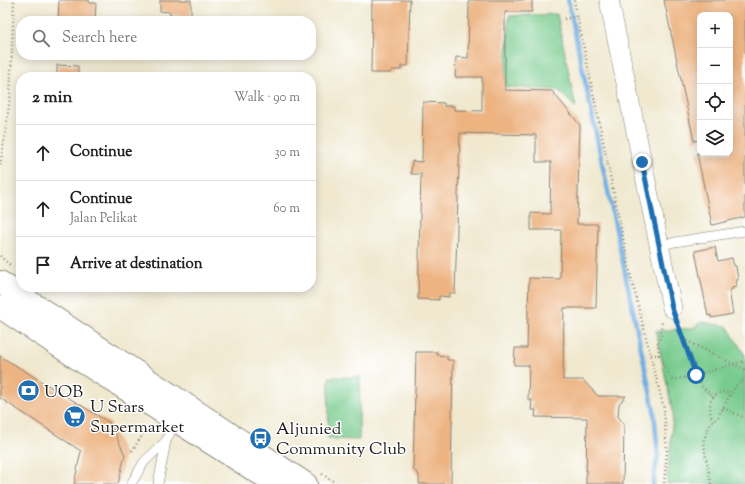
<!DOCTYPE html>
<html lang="en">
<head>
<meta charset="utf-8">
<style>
	:root { --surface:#fff; --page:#f2f2f2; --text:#202124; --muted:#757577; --line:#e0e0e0 }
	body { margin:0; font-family:"Sorts Mill Goudy",serif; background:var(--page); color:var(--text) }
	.controls { position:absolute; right:12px; top:12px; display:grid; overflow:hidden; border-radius:8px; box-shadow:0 2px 10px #0003 }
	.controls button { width:36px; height:36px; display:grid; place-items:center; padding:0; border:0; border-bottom:1px solid var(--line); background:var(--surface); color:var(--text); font:20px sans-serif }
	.stop { position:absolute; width:12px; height:12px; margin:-9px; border:3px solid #1f6fb2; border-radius:50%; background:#fff }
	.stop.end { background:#1f6fb2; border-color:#fff; box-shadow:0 1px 4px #0008 }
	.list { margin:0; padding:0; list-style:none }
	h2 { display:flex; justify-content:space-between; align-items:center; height:52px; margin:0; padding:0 16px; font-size:17px }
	h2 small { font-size:13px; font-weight:400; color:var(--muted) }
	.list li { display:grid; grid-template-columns:26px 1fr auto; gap:12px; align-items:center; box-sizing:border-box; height:56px; padding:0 16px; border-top:1px solid var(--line) }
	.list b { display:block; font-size:15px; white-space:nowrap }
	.list p { margin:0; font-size:13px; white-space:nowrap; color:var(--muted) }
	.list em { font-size:13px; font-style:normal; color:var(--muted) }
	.icon { flex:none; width:22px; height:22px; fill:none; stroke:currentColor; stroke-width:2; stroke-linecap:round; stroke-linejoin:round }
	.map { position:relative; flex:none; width:745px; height:484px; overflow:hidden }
	.search { position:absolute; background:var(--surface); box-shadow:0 2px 10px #0003; left:16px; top:16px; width:300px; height:44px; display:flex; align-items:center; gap:10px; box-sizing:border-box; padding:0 14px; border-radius:16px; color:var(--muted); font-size:15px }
	.panel { position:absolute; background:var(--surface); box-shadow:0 2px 10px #0003; left:16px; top:72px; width:300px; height:220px; border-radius:16px }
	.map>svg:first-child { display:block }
	.green { fill:#78cb8e; stroke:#4a7455 }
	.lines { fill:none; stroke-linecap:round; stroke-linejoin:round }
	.stream { stroke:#6faee2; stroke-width:4.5 }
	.building { fill:#edb482 }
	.lane-casing { stroke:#868276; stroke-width:10 }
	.street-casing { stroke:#868276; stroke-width:20 }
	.secondary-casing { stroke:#868276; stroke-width:24 }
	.path { stroke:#868276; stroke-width:2.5; stroke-dasharray:1 3; stroke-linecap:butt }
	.lane { stroke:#fff; stroke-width:9 }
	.street { stroke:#fff; stroke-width:19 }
	.secondary { stroke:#fff; stroke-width:22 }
	.route { stroke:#1f6fb2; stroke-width:5 }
	.labels { text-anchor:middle; stroke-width:3; stroke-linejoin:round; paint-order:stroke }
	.poi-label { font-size:17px; fill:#1c1c1c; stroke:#fff; text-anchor:start }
</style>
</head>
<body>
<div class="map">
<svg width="745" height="484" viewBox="0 0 745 484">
	<rect width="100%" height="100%" fill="#fff"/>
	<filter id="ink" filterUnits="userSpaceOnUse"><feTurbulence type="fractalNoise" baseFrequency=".025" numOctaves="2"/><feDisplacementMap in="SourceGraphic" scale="8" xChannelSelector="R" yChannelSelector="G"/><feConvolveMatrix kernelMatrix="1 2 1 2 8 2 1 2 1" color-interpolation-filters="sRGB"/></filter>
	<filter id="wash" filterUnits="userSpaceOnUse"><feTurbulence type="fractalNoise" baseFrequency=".012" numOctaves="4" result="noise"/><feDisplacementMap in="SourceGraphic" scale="16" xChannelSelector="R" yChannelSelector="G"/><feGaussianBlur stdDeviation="0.9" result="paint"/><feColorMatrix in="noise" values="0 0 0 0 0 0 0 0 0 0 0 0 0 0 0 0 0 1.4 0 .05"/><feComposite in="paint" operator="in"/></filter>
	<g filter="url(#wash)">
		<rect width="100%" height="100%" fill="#f0e9d0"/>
		<path class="green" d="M557,14L576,108L558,90L505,87L509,16Z
			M702,322L727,326L745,355V484H667L673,414L656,331L692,328Z
			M329,377H360L359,440L328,439Z"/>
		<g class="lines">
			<path class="stream" d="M568,0L654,411L658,455L653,484"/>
		</g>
		<g id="blocks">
			<path class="building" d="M59,0H89V3H96L95,21H58Z
				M160,0H191V16L170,15V12L160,11Z
				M372,0H410L408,66H401V70H391V73H371Z
				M469,0H532V12H505V90L552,91L580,125L577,224H598L596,308H564L563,380H583L598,396H626L619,404L618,417L624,423L623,484H586L587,418L535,417L536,410H531L532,400H528L529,365H514L515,348H527L529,278L560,279L561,230H531V213L550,214L551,162H536V135L460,133L455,293H449V297L439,296V300L418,299L421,174H411L412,161L422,162L423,102L444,103V106H454V110L482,111V77H455L456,57L468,58Z
				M664,0H745V217L712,225L697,153H730V15H700V140L694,141Z
				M57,65L78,66V77H57Z
				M715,247L718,261L732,258L734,266H736L738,280H736L737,287L732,288V290H729L733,314L711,318V315L708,316L695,251Z
				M416,352H437V355L447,356V360H453L451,484H419V475L413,469Z
				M0,356L110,423L125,455L118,484H74L81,451L0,398Z"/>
		</g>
	</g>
	<g filter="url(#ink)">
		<use href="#blocks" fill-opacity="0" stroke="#868276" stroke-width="1"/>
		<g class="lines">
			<defs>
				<path id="lane" d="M659,246L675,242L745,231
					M131,484L144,462L166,441
					M158,484L166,441L176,421"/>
				<path id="street" d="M609,0L672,308"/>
				<path id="secondary" d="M0,282L306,484
					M0,307L83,362L276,484"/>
			</defs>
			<use href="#lane" class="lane-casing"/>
			<use href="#street" class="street-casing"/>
			<use href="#secondary" class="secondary-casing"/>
			<path class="path" d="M574,0L631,277L664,409L667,452L664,484
				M564,19L578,16
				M0,165L5,136L10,97L14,0
				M0,256L10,265
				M310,287L312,289
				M677,323L701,386L714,397
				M683,339L745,370
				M651,355H659L658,343L661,335L662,321
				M659,355L672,380L696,375L745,361
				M723,408L745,418
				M713,421C706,405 711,388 731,393
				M132,451L149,425
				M322,474L337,484
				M711,484L705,452L704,440L709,426L718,417L731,393L736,386L745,378"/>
			<use href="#lane" class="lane"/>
			<use href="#street" class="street"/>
			<use href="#secondary" class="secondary"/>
		</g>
	</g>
	<g class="lines" filter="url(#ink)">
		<path class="route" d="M642,162L672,308L696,375"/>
	</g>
	<defs>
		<symbol id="bank-disc" viewBox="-11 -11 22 22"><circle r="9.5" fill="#1f6fb2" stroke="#fff"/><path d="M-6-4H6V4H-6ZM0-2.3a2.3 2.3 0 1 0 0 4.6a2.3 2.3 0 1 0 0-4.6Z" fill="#fff"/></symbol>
		<symbol id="supermarket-disc" viewBox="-11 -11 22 22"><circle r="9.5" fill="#1f6fb2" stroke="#fff"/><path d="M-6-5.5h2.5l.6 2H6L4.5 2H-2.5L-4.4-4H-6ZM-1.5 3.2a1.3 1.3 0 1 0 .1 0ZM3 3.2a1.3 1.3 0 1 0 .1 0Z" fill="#fff"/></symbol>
		<symbol id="bus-disc" viewBox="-11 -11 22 22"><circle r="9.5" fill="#1f6fb2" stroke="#fff"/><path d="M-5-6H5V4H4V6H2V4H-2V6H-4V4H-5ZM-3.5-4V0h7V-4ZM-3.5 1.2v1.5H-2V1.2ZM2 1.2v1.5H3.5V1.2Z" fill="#fff"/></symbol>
	</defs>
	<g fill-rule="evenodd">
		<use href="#bank-disc" x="16" y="378" width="25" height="25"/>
		<use href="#supermarket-disc" x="62" y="404" width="25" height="25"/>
		<use href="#bus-disc" x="248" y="426" width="25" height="25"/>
	</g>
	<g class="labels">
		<g class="poi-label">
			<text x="44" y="397">UOB</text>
			<text x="90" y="412">U Stars<tspan x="90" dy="20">Supermarket</tspan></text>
			<text x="276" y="434">Aljunied<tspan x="276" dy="20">Community Club</tspan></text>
		</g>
	</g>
</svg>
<div class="controls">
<button>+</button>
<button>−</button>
<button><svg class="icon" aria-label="locate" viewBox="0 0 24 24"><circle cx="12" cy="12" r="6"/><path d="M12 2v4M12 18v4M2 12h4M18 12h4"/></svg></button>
<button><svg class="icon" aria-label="layers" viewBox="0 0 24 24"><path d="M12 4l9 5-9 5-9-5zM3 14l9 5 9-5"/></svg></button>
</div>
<div class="stop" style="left:696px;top:375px"></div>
<div class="stop end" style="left:642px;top:162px"></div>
<div class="search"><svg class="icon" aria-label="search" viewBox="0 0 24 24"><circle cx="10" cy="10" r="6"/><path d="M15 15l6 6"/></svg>Search here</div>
<section class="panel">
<h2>2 min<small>Walk · 90 m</small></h2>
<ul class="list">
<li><svg class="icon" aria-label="ahead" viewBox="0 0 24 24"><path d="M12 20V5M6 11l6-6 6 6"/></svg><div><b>Continue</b></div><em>30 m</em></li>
<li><svg class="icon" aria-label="ahead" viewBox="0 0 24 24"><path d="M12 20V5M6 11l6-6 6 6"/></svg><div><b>Continue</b><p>Jalan Pelikat</p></div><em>60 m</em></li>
<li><svg class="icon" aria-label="arrive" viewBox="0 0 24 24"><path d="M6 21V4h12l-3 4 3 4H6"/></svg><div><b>Arrive at destination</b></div></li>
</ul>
</section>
</div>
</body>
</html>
